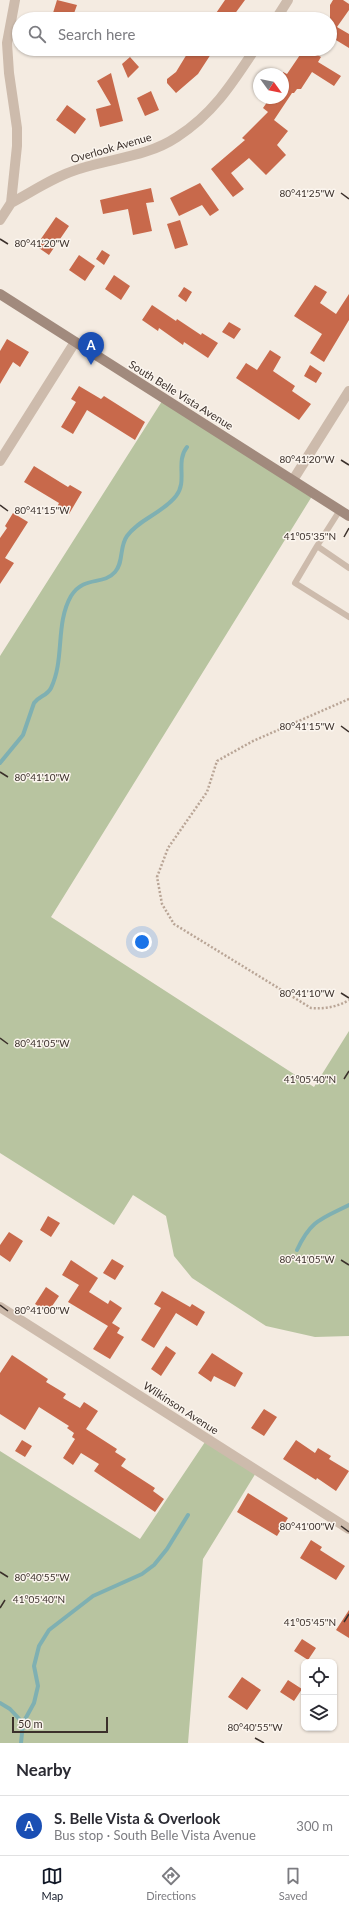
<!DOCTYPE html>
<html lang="en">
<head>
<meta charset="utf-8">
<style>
	:root { --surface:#fff; --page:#f7f7f7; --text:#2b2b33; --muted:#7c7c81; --line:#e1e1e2; --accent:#111827 }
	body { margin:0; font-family:Lato,sans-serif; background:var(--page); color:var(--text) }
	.controls { position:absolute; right:12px; bottom:12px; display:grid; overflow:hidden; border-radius:8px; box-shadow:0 1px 3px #0004 }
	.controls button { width:36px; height:36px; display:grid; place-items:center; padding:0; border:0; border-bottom:1px solid var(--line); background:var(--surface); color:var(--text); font:20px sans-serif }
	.compass { position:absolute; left:253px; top:68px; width:36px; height:36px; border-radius:50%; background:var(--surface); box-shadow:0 1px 3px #0004; rotate:123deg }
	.scale { position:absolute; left:12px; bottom:10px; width:96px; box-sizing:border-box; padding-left:4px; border:2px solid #3b302b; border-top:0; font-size:11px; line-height:14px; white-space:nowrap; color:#3b302b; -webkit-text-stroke:3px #fbf5ee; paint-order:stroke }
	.you { position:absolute; left:142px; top:942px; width:14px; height:14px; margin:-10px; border:3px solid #fff; border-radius:50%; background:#1a73e8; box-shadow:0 0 0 6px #1a73e833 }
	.badge { display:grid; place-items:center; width:26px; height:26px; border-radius:50%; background:var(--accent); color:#fff; font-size:13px; font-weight:700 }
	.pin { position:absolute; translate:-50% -33px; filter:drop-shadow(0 1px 2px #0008) }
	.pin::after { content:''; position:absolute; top:21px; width:14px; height:12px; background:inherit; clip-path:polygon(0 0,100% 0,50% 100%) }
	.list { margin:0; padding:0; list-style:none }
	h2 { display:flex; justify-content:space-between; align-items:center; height:52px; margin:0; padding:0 16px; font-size:17px }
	h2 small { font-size:13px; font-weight:400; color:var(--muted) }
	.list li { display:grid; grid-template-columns:26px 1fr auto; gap:12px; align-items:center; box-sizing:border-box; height:60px; padding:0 16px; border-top:1px solid var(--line) }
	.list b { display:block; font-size:15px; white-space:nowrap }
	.list p { margin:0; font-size:13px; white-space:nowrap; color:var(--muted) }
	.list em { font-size:13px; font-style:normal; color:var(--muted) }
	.icon { flex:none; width:22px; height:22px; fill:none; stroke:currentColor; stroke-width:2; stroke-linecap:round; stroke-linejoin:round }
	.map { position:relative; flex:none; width:349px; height:1743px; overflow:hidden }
	.search { position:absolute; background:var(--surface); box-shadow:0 1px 3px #0004; left:12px; right:12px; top:12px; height:44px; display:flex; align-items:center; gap:10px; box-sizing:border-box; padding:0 14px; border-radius:22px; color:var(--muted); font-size:15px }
	.sheet { height:112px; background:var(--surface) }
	nav { display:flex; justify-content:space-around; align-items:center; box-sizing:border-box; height:56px; border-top:1px solid var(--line); background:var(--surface); font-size:11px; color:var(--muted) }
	nav a { display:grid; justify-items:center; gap:2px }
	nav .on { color:var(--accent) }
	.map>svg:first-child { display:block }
	.green { fill:#b8c4a0 }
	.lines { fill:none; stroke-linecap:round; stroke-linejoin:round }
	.stream { stroke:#7fb0b2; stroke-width:4 }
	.building { fill:#c8694b }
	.path { stroke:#b9a596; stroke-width:2.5; stroke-dasharray:2 2; stroke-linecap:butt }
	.lane { stroke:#cdbbac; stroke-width:6 }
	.street { stroke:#cdbbac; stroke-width:10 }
	.secondary { stroke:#a18a7d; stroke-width:10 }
	.ticks { fill:none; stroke:#3b302b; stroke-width:1.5 }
	.labels { text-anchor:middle; stroke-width:3; stroke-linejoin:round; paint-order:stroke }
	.street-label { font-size:11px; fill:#3b302b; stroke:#fbf5ee }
	.ticks-label { font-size:10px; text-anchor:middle; fill:#3b302b; stroke:#fbf5ee; stroke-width:3; stroke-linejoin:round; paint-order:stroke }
</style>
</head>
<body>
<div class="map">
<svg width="349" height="1743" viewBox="0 0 349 1743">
	<rect width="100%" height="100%" fill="#f4ebe1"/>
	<path class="green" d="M164,398L314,493L51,917L314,1087L349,1031V1336L315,1337L266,1326L192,1278L174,1256L166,1216L133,1195L114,1225L0,1153V656Z
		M207,1439L257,1471L203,1559L188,1743H0V1451L140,1539Z"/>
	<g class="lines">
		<path class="stream" d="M0,763L23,735L34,703C39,696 47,696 51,688C65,659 55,624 71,596C84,575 103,586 115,572C124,562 119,547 127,536C139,519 163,513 176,496C188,481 175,462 187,447
			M297,1250C311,1220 321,1219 349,1205
			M0,1703L10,1709L23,1723
			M21,1743L23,1723L34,1703L38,1686L34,1666L39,1646L49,1630L93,1596L142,1574L154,1565L167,1549L188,1515"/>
	</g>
	<path class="building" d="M57,0L77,5L72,19L53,13Z
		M225,0H245L231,19H212Z
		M333,0H343L349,4V10L337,27L349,34V48L331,37L330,38V5Z
		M190,49H203L211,54L198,74L176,93L167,83V79L176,72Z
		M304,49H308L321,57L318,62L341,76L334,86L312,72L301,89H297L294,93H292L274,120L288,131L277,145L286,155L266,175L249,158L231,173L244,189L233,197L211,169L245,140L242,138L268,112L263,108L270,98H283V72L287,74Z
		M130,57L139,67L128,78L122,64Z
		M111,73L123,121L100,127L96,109L111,105L97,81Z
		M151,91L159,110L145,116L137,98Z
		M67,105L86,119L75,134L56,120Z
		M200,183L219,210L210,216L202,205L179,216L170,198Z
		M151,188L154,202L146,203L152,231L133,235L128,209L103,214L100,200Z
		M56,217L69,226L49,255L36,246Z
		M180,220L188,245L175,249L167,224Z
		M102,250L110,255L104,265L96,259Z
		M79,255L95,266L85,281L69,270Z
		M114,275L130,286L121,300L105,289Z
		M315,285L327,292L320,303L336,314L349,294V320L324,362L310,353L322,334L294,316Z
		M184,287L192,292L186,302L178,296Z
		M152,305L176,321L177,319L201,335L202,333L218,343L208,358L184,342L183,345L159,328L158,331L142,320Z
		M229,322L241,329L234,339L222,332Z
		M7,339L29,352L20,367L13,362L0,384V351Z
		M270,350L281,357L273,371L295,386L292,391L311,404L299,420L236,378L246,363L257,370Z
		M310,365L322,373L316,383L304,376Z
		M79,386L101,399L104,396L145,422L135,440L87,410L73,434L61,427L76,402L71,399Z
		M34,466L68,487L70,485L82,492L69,514L57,507L59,503L24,482Z
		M13,513L28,522L5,558L14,563L0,584V538L7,528L5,526Z
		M48,1216L60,1223L51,1237L40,1230Z
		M9,1232L23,1241L10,1262L0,1255V1245Z
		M112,1259L124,1266L115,1280L103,1273Z
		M71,1260L98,1278L89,1292L108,1304L110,1300L122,1308L112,1323L120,1328L117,1333L124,1337L110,1359L93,1349L108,1326L68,1302L79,1285L62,1275Z
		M46,1287L59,1296L48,1312L35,1304Z
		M162,1291L190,1307L192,1304L205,1312L197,1326L176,1313L154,1348L141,1340L161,1308L154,1304Z
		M166,1346L176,1353L161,1376L151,1369Z
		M212,1353L243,1373L235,1387L214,1376L211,1382L198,1373Z
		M12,1355L48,1379L46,1382L66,1394L63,1398L80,1408L84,1402L98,1411L86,1429L117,1449L115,1452L126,1459L121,1466L155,1488L153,1491L164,1499L155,1512L94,1471L99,1464L81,1453L73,1465L63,1458L75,1439L72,1437L74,1433L67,1428L69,1426L39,1407L25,1430L0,1414V1373Z
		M264,1409L277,1417L264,1436L251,1428Z
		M22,1440L32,1446L25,1457L15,1451Z
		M296,1440L315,1453L318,1448L331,1456L329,1459L349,1471L336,1491L317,1478L316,1480L283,1459Z
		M248,1493L288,1518L277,1536L237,1512Z
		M311,1540L322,1547L320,1550L345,1566L336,1580L300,1558Z
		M349,1610V1638L336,1630Z
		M302,1639L316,1648L308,1660L294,1651Z
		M242,1677L261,1690L247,1710L228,1697Z
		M288,1680L302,1689L294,1701L280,1692Z"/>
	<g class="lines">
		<path class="path" d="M349,699L253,741L217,761L207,792L168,848L157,877L162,904L174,924L311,1008C325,1009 337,1007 349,1000"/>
		<path class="lane" d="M340,510L317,546L349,568
			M317,546L295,583L349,617"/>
		<path class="street" d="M276,19L288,0
			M11,203C32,192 55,176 79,169C112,158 147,157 177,137C213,114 232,84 255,49
			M0,220L11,203L17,146V128L9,73L7,43L15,0
			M0,461L75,342
			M293,480L349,391
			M0,1307L349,1529"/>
		<path class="secondary" d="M0,294L349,516"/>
	</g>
	<path class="ticks" d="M341,193L349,199M0,239L8,244M341,460L349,465M0,505L8,511M344,537L349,528M341,726L349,732M0,772L8,777M341,993L349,998M0,1038L8,1044M344,1079L349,1071M341,1260L349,1265M0,1305L8,1311M341,1526L349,1532M0,1572L8,1577M0,1608L5,1600M344,1622L349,1614M255,1738L264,1743"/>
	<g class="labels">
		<g class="street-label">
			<text transform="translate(111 148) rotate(-16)" y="4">Overlook Avenue</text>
			<text transform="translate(181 395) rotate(32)" y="4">South Belle Vista Avenue</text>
			<text transform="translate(181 1408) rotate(33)" y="4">Wilkinson Avenue</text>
		</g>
	</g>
	<g class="ticks-label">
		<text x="307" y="197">80°41'25"W</text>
		<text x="42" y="247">80°41'20"W</text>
		<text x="307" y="463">80°41'20"W</text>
		<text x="42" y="514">80°41'15"W</text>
		<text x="310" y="540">41°05'35"N</text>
		<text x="307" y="730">80°41'15"W</text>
		<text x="42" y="781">80°41'10"W</text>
		<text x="307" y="997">80°41'10"W</text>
		<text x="42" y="1047">80°41'05"W</text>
		<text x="310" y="1083">41°05'40"N</text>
		<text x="307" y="1263">80°41'05"W</text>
		<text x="42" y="1314">80°41'00"W</text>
		<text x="307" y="1530">80°41'00"W</text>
		<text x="42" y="1581">80°40'55"W</text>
		<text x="39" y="1603">41°05'40"N</text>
		<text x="310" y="1626">41°05'45"N</text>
		<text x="255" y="1731">80°40'55"W</text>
	</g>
</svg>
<div class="controls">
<button><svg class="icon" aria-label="locate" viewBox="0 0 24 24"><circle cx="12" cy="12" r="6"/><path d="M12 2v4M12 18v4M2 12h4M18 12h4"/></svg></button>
<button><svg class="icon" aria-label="layers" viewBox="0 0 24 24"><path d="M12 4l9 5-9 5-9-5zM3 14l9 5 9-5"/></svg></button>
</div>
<svg class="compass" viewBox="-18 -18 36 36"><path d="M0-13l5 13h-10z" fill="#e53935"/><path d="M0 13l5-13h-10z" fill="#7c7c81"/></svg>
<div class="scale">50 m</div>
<div class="you"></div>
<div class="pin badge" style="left:91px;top:365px;background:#1a4fb4">A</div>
<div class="search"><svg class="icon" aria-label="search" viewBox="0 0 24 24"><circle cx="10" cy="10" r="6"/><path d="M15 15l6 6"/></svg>Search here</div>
</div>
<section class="sheet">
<h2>Nearby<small></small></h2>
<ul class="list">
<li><span class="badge" style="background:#1a4fb4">A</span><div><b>S. Belle Vista &amp; Overlook</b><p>Bus stop · South Belle Vista Avenue</p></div><em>300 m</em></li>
</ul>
</section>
<nav>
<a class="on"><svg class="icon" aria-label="map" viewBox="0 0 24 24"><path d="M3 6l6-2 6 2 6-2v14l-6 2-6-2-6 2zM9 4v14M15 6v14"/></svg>Map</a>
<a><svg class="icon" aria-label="directions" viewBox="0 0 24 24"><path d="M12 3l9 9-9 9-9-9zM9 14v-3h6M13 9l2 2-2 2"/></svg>Directions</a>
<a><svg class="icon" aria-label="saved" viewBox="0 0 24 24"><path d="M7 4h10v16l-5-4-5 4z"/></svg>Saved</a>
</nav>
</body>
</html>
